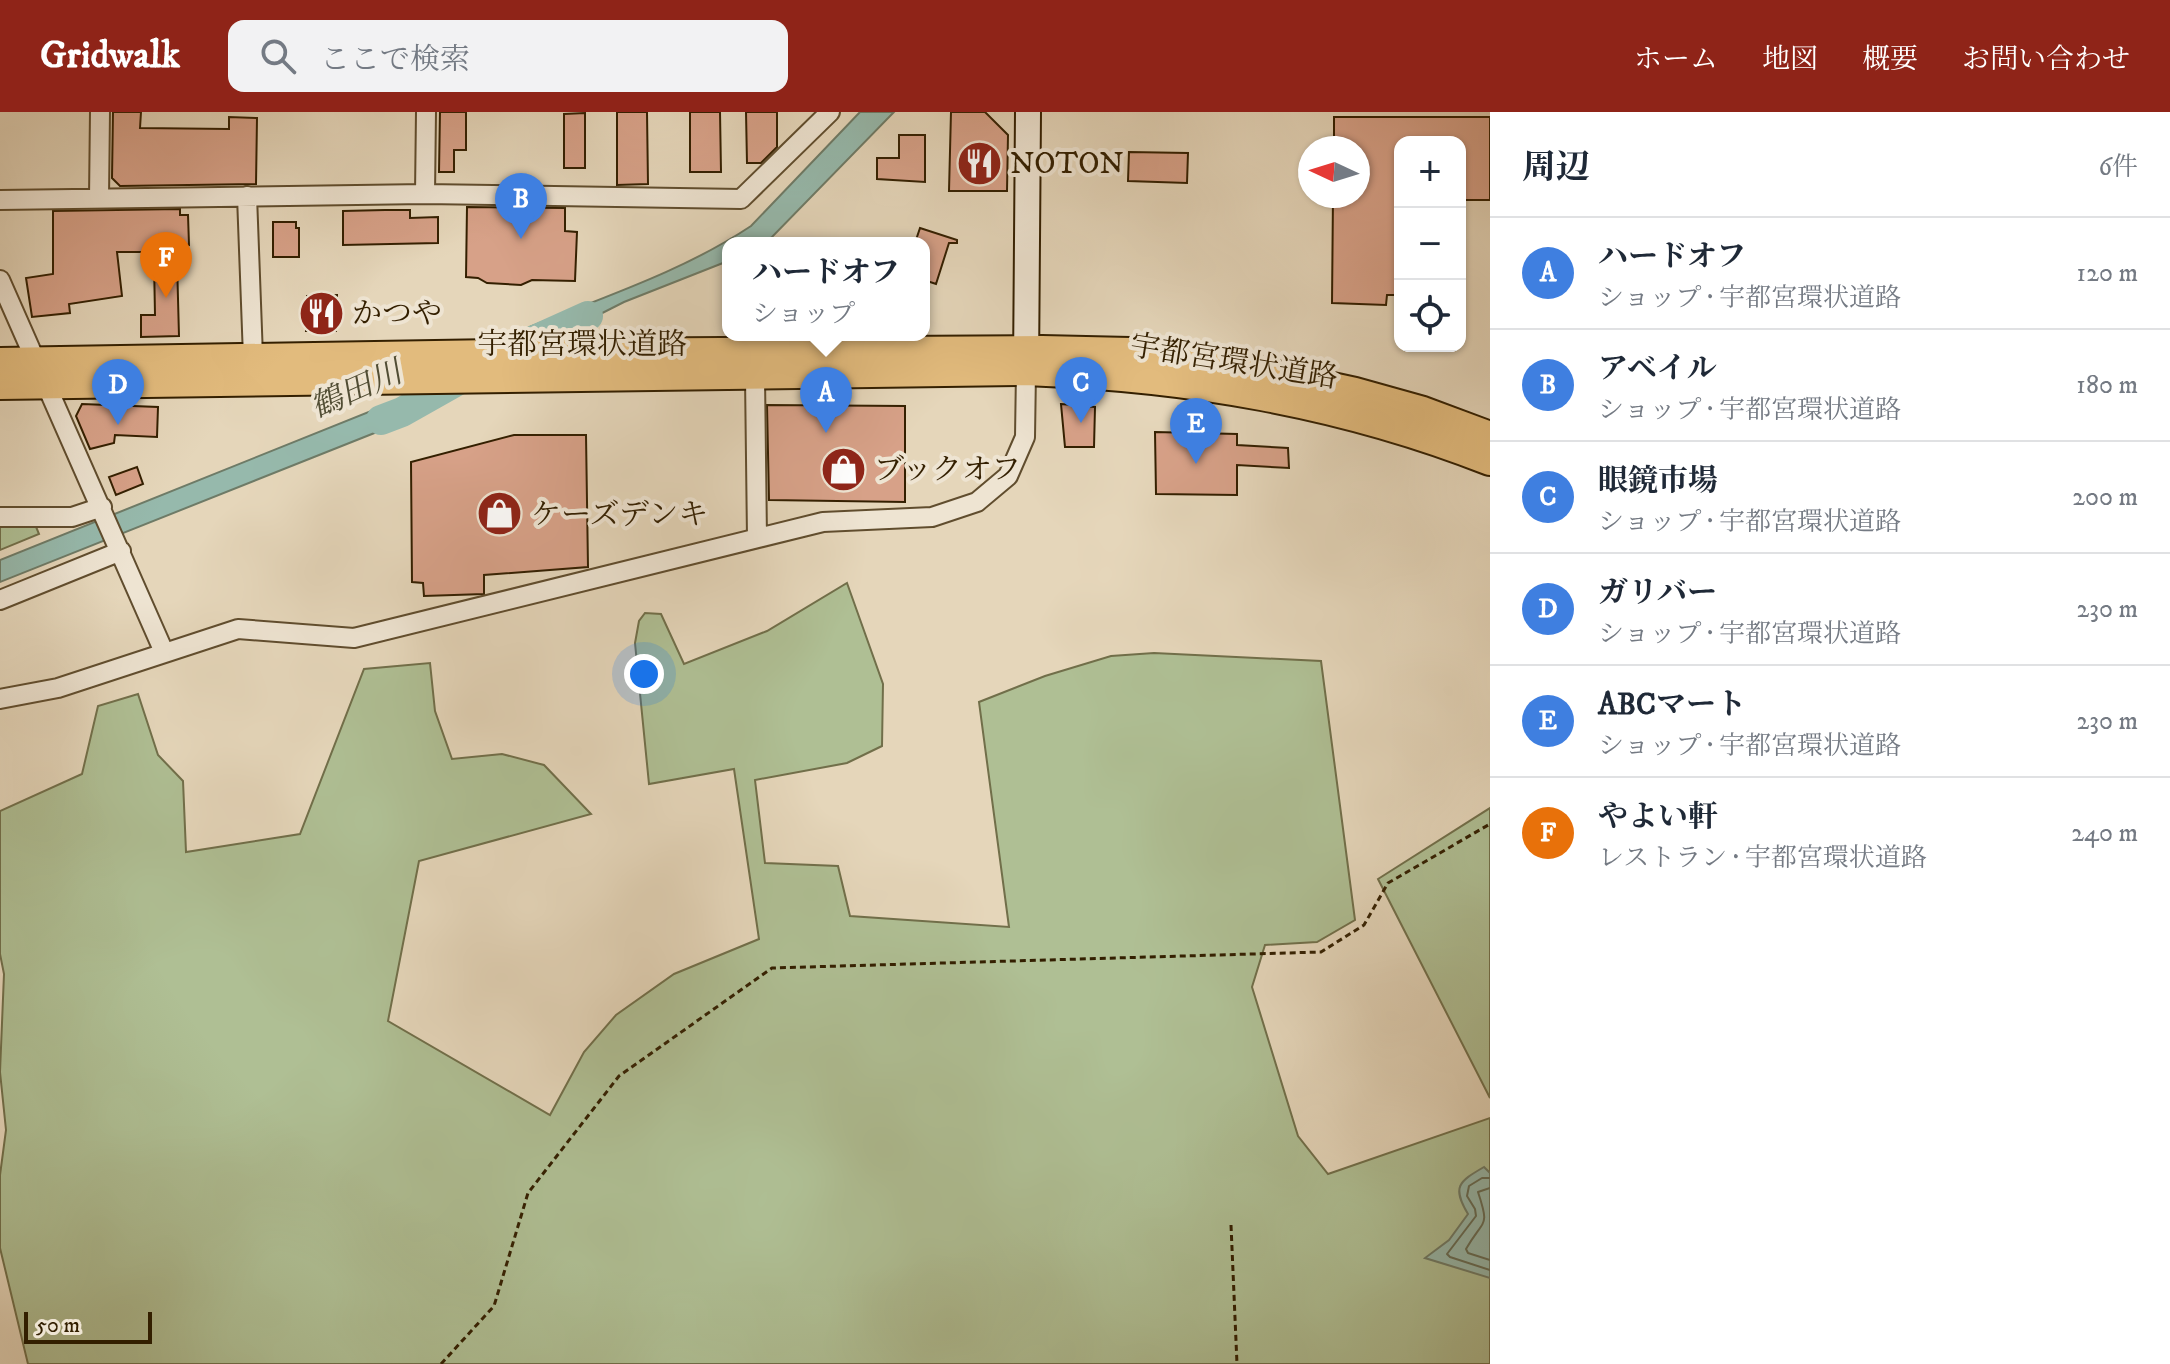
<!DOCTYPE html>
<html lang="ja">
<head>
<meta charset="utf-8">
<style>
	:root { --surface:#fff; --page:#f2f2f3; --text:#1f2937; --muted:#747a83; --line:#e0e1e3; --accent:#8f2418 }
	body { margin:0; font-family:"IM FELL DW Pica","Noto Serif JP",serif; background:var(--page); color:var(--text) }
	.controls { position:absolute; right:24px; top:24px; display:grid; overflow:hidden; border-radius:16px; box-shadow:0 2px 6px #0004 }
	.controls button { width:72px; height:72px; display:grid; place-items:center; padding:0; border:0; border-bottom:2px solid var(--line); background:var(--surface); color:var(--text); font:40px sans-serif }
	.compass { position:absolute; left:1298px; top:24px; width:72px; height:72px; border-radius:50%; background:var(--surface); box-shadow:0 2px 6px #0004; rotate:274deg }
	.scale { position:absolute; left:24px; bottom:20px; width:128px; box-sizing:border-box; padding-left:8px; border:4px solid #331f00; border-top:0; font-size:22px; line-height:28px; white-space:nowrap; color:#331f00; -webkit-text-stroke:6px #eee4d2; paint-order:stroke }
	.you { position:absolute; left:644px; top:562px; width:28px; height:28px; margin:-20px; border:6px solid #fff; border-radius:50%; background:#1a73e8; box-shadow:0 0 0 12px #1a73e833 }
	.badge { display:grid; place-items:center; width:52px; height:52px; border-radius:50%; background:var(--accent); color:#fff; font-size:26px; font-weight:700 }
	.pin { position:absolute; translate:-50% -66px; filter:drop-shadow(0 2px 4px #0008) }
	.pin::after { content:''; position:absolute; top:42px; width:28px; height:24px; background:inherit; clip-path:polygon(0 0,100% 0,50% 100%) }
	.popup { position:absolute; left:722px; top:125px; width:208px; height:104px; box-sizing:border-box; display:grid; place-content:center; border-radius:16px; background:var(--surface); filter:drop-shadow(0 2px 6px #0005); font-size:26px; white-space:nowrap; color:var(--muted) }
	.popup b { font-size:30px; color:var(--text) }
	.popup::after { content:''; position:absolute; left:50%; top:100%; margin-left:-16px; border:16px solid transparent; border-top-color:var(--surface) }
	.list { margin:0; padding:0; list-style:none }
	h2 { display:flex; justify-content:space-between; align-items:center; height:104px; margin:0; padding:0 32px; font-size:34px }
	h2 small { font-size:26px; font-weight:400; color:var(--muted) }
	.list li { display:grid; grid-template-columns:52px 1fr auto; gap:24px; align-items:center; box-sizing:border-box; height:112px; padding:0 32px; border-top:2px solid var(--line) }
	.list b { display:block; font-size:30px; white-space:nowrap }
	.list p { margin:0; font-size:26px; white-space:nowrap; color:var(--muted) }
	.list em { font-size:26px; font-style:normal; color:var(--muted) }
	.icon { flex:none; width:44px; height:44px; fill:none; stroke:currentColor; stroke-width:2; stroke-linecap:round; stroke-linejoin:round }
	.map { position:relative; flex:none; width:1490px; height:1252px; overflow:hidden }
	header { display:flex; align-items:center; gap:48px; box-sizing:border-box; height:112px; padding:0 40px; background:var(--accent); color:#fff }
	header strong { font-size:38px }
	nav { display:flex; gap:44px; margin-inline-start:auto; font-size:28px }
	.search { width:560px; height:72px; background:var(--page); display:flex; align-items:center; gap:20px; box-sizing:border-box; padding:0 28px; border-radius:16px; color:var(--muted); font-size:30px }
	main { display:flex }
	aside { flex:1; background:var(--surface) }
	.map>svg:first-child { display:block }
	.green { fill:#afbf94; stroke:#716f4a; stroke-width:2 }
	.water { fill:#96b9ac; stroke:#6e7b67; stroke-width:2 }
	.lines { fill:none; stroke-linecap:round; stroke-linejoin:round }
	.shore { stroke:#646c56; stroke-width:2 }
	.river { stroke:#96b9ac; stroke-width:30 }
	.building { fill:#d7a188; stroke:#331f00; stroke-width:2 }
	.street-casing { stroke:#604d2e; stroke-width:22 }
	.secondary-casing { stroke:#331f00; stroke-width:28 }
	.primary-casing { stroke:#331f00; stroke-width:32 }
	.path { stroke:#331f00; stroke-width:3; stroke-dasharray:6 4; stroke-linecap:butt }
	.street { stroke:#eee4d2; stroke-width:18 }
	.secondary { stroke:#eee4d2; stroke-width:24 }
	.primary { stroke:#e2bb7d; stroke-width:28 }
	.labels { text-anchor:middle; stroke-width:8; stroke-linejoin:round; paint-order:stroke }
	.poi-label { font-size:30px; fill:#331f00; stroke:#eee4d2; text-anchor:start }
	.street-label { font-size:30px; fill:#331f00; stroke:#eee4d2 }
	.water-label { font-size:32px; font-style:italic; fill:#514d34; stroke:#eee4d2 }
</style>
</head>
<body>
<header>
<strong>Gridwalk</strong>
<div class="search"><svg class="icon" aria-label="search" viewBox="0 0 24 24"><circle cx="10" cy="10" r="6"/><path d="M15 15l6 6"/></svg>ここで検索</div>
<nav><a>ホーム</a><a>地図</a><a>概要</a><a>お問い合わせ</a></nav>
</header>
<main>
<div class="map">
<svg width="1490" height="1252" viewBox="0 0 1490 1252">
	<rect width="100%" height="100%" fill="#e5d6ba"/>
	<filter id="stains"><feTurbulence type="fractalNoise" baseFrequency=".0025" numOctaves="4"/><feColorMatrix values="0 0 0 0 .2 0 0 0 0 .09 0 0 0 0 .02 0 0 0 .5 -.17"/></filter>
	<radialGradient id="worn" r=".72"><stop offset=".6" stop-color="#630" stop-opacity="0"/><stop offset="1" stop-color="#630" stop-opacity=".3"/></radialGradient>
	<path class="green" d="M0,405H32L39,422L0,438Z
		M847,471L883,572L882,634L847,651L755,668L765,751L838,754L850,804L1009,815L979,590L1045,564L1111,544L1154,541L1321,549L1355,808L1317,830L1265,833L1252,875L1298,1024L1328,1062L1490,1006V1252H28L0,1136V1063L6,1018L0,960L4,862L0,842V699L82,662L98,594L138,582L158,643L183,669L186,740L300,722L364,557L430,551L435,599L452,647L502,642L544,653L591,702L419,749L388,909L550,1003L584,940L616,903L674,862L759,827L734,657L649,672L635,531L639,509L645,501L661,502L684,552L767,519Z
		M1490,696V986L1378,767Z"/>
	<path class="water" d="M860,0H894L772,125L762,131H728V149L624,190L563,221H515C594,188 679,162 751,114Z
		M391,291L428,293L387,316L0,470V448Z
		M1484,1055L1490,1061V1166L1425,1146L1449,1128L1468,1102C1452,1075 1458,1070 1484,1055Z"/>
	<g class="lines">
		<path class="shore" d="M1490,1066H1482L1469,1074L1467,1084L1475,1097L1476,1104L1447,1142L1450,1145L1490,1158
			M1490,1076L1478,1080C1490,1116 1484,1106 1466,1137L1468,1141L1490,1148"/>
		<path class="river" d="M381,308L402,300L510,239L588,204"/>
	</g>
	<path class="building" d="M113,0H141L140,16L229,17V5L257,6L256,72L120,74L112,66Z
		M440,0H466V38H454V60H439Z
		M617,0H647L648,72L617,73Z
		M690,0H720L721,60H690Z
		M746,0H777V35L761,51H747Z
		M951,0H985L1008,23L1007,79H949Z
		M585,1V56H564V2Z
		M1334,5H1490V88H1460V30H1400V183H1387L1386,193L1332,191L1333,84H1358V36H1334Z
		M899,23H925V70L877,67V46H899Z
		M1129,40L1188,41L1187,71L1128,69Z
		M467,95L565,96V119L577,120L575,169L532,168L521,173L487,171L478,166L466,165Z
		M180,97V103H188L189,133L181,132L177,149L179,224L141,225V203H155L154,149H151V140H117L122,184L69,192L70,201L32,205L26,166L53,162V99Z
		M385,98H410V106L438,105V131L343,133V99Z
		M273,110H296V116H299V145H273Z
		M920,116L957,128V131H949L936,172L924,168V131H915Z
		M337,183L336,219H306L307,184Z
		M82,292L158,295L157,325L115,323L114,331L90,337L76,304Z
		M1061,292L1095,295L1094,335H1065Z
		M767,293L905,294V390L769,388Z
		M1155,320L1237,322V333L1288,336L1289,356L1237,353V383L1156,382Z
		M514,323H586L588,455L484,463V482L424,484L423,471L412,470L411,350Z
		M137,355L143,372L116,383L109,365Z"/>
	<g class="lines">
		<defs>
			<path id="street" d="M425,82L426,0
				M247,84L253,245
				M99,86L100,0
				M0,88L425,82L741,87L830,0
				M0,168L164,540
				M755,265L757,426
				M0,405H72L102,395
				M0,488L121,439
				M0,587L58,576L238,517L354,526L823,410L932,405L977,390L1008,364L1025,325L1026,259"/>
			<path id="secondary" d="M1026,257L1028,0"/>
			<path id="primary" d="M0,250L555,241L1042,238L1130,240L1245,256L1355,280L1423,299L1490,324
				M0,273L1026,259C1187,265 1340,290 1490,349"/>
		</defs>
		<use href="#street" class="street-casing"/>
		<use href="#secondary" class="secondary-casing"/>
		<use href="#primary" class="primary-casing"/>
		<path class="path" d="M1231,1113L1237,1252
			M441,1252L494,1194L528,1081L619,964L772,856L1321,840L1364,813L1388,771L1490,712"/>
		<use href="#street" class="street"/>
		<use href="#secondary" class="secondary"/>
		<use href="#primary" class="primary"/>
	</g>
	<defs>
		<symbol id="restaurant-disc" viewBox="-11 -11 22 22"><circle r="9.5" fill="#8f2418" stroke="#eee4d2"/><path d="M-5-6h1v4h1v-4h1v4h1v-4h1v5L-1.5 .5V6h-2V.5L-5-1ZM5-6V6H3V1.5H1.5Q1.5-4 5-6Z" fill="#fff"/></symbol>
		<symbol id="shop-disc" viewBox="-11 -11 22 22"><circle r="9.5" fill="#8f2418" stroke="#eee4d2"/><path d="M-5-2.5h2.3a2.7 3.5 0 0 1 5.4 0H5L5.5 6h-11ZM-1.5-2.5h3a1.5 2.3 0 0 0-3 0Z" fill="#fff"/></symbol>
	</defs>
	<g fill-rule="evenodd">
		<use href="#restaurant-disc" x="954" y="26" width="51" height="51"/>
		<use href="#restaurant-disc" x="296" y="176" width="51" height="51"/>
		<use href="#shop-disc" x="818" y="332" width="51" height="51"/>
		<use href="#shop-disc" x="474" y="376" width="51" height="51"/>
	</g>
	<g class="labels">
		<g class="poi-label">
			<text x="1010" y="61">NOTON</text>
			<text x="352" y="211">かつや</text>
			<text x="874" y="367">ブックオフ</text>
			<text x="531" y="412">ケーズデンキ</text>
		</g>
		<g class="street-label">
			<text x="582" y="242">宇都宮環状道路</text>
			<text transform="translate(1234 249) rotate(9)" y="10">宇都宮環状道路</text>
		</g>
		<g class="water-label">
			<text transform="translate(356 277) rotate(-24)" y="11">鶴田川</text>
		</g>
	</g>
	<rect width="100%" height="100%" filter="url(#stains)"/>
	<rect width="100%" height="100%" fill="url(#worn)"/>
</svg>
<div class="controls">
<button>+</button>
<button>−</button>
<button><svg class="icon" aria-label="locate" viewBox="0 0 24 24"><circle cx="12" cy="12" r="6"/><path d="M12 2v4M12 18v4M2 12h4M18 12h4"/></svg></button>
</div>
<svg class="compass" viewBox="-18 -18 36 36"><path d="M0-13l5 13h-10z" fill="#e53935"/><path d="M0 13l5-13h-10z" fill="#747a83"/></svg>
<div class="scale">50 m</div>
<div class="you"></div>
<div class="pin badge" style="left:826px;top:321px;background:#3f7fe0">A</div>
<div class="popup"><b>ハードオフ</b>ショップ</div>
<div class="pin badge" style="left:521px;top:127px;background:#3f7fe0">B</div>
<div class="pin badge" style="left:1081px;top:311px;background:#3f7fe0">C</div>
<div class="pin badge" style="left:118px;top:313px;background:#3f7fe0">D</div>
<div class="pin badge" style="left:1196px;top:352px;background:#3f7fe0">E</div>
<div class="pin badge" style="left:166px;top:186px;background:#e8710a">F</div>
</div>
<aside>
<h2>周辺<small>6件</small></h2>
<ul class="list">
<li><span class="badge" style="background:#3f7fe0">A</span><div><b>ハードオフ</b><p>ショップ · 宇都宮環状道路</p></div><em>120 m</em></li>
<li><span class="badge" style="background:#3f7fe0">B</span><div><b>アベイル</b><p>ショップ · 宇都宮環状道路</p></div><em>180 m</em></li>
<li><span class="badge" style="background:#3f7fe0">C</span><div><b>眼鏡市場</b><p>ショップ · 宇都宮環状道路</p></div><em>200 m</em></li>
<li><span class="badge" style="background:#3f7fe0">D</span><div><b>ガリバー</b><p>ショップ · 宇都宮環状道路</p></div><em>230 m</em></li>
<li><span class="badge" style="background:#3f7fe0">E</span><div><b>ABCマート</b><p>ショップ · 宇都宮環状道路</p></div><em>230 m</em></li>
<li><span class="badge" style="background:#e8710a">F</span><div><b>やよい軒</b><p>レストラン · 宇都宮環状道路</p></div><em>240 m</em></li>
</ul>
</aside>
</main>
</body>
</html>
